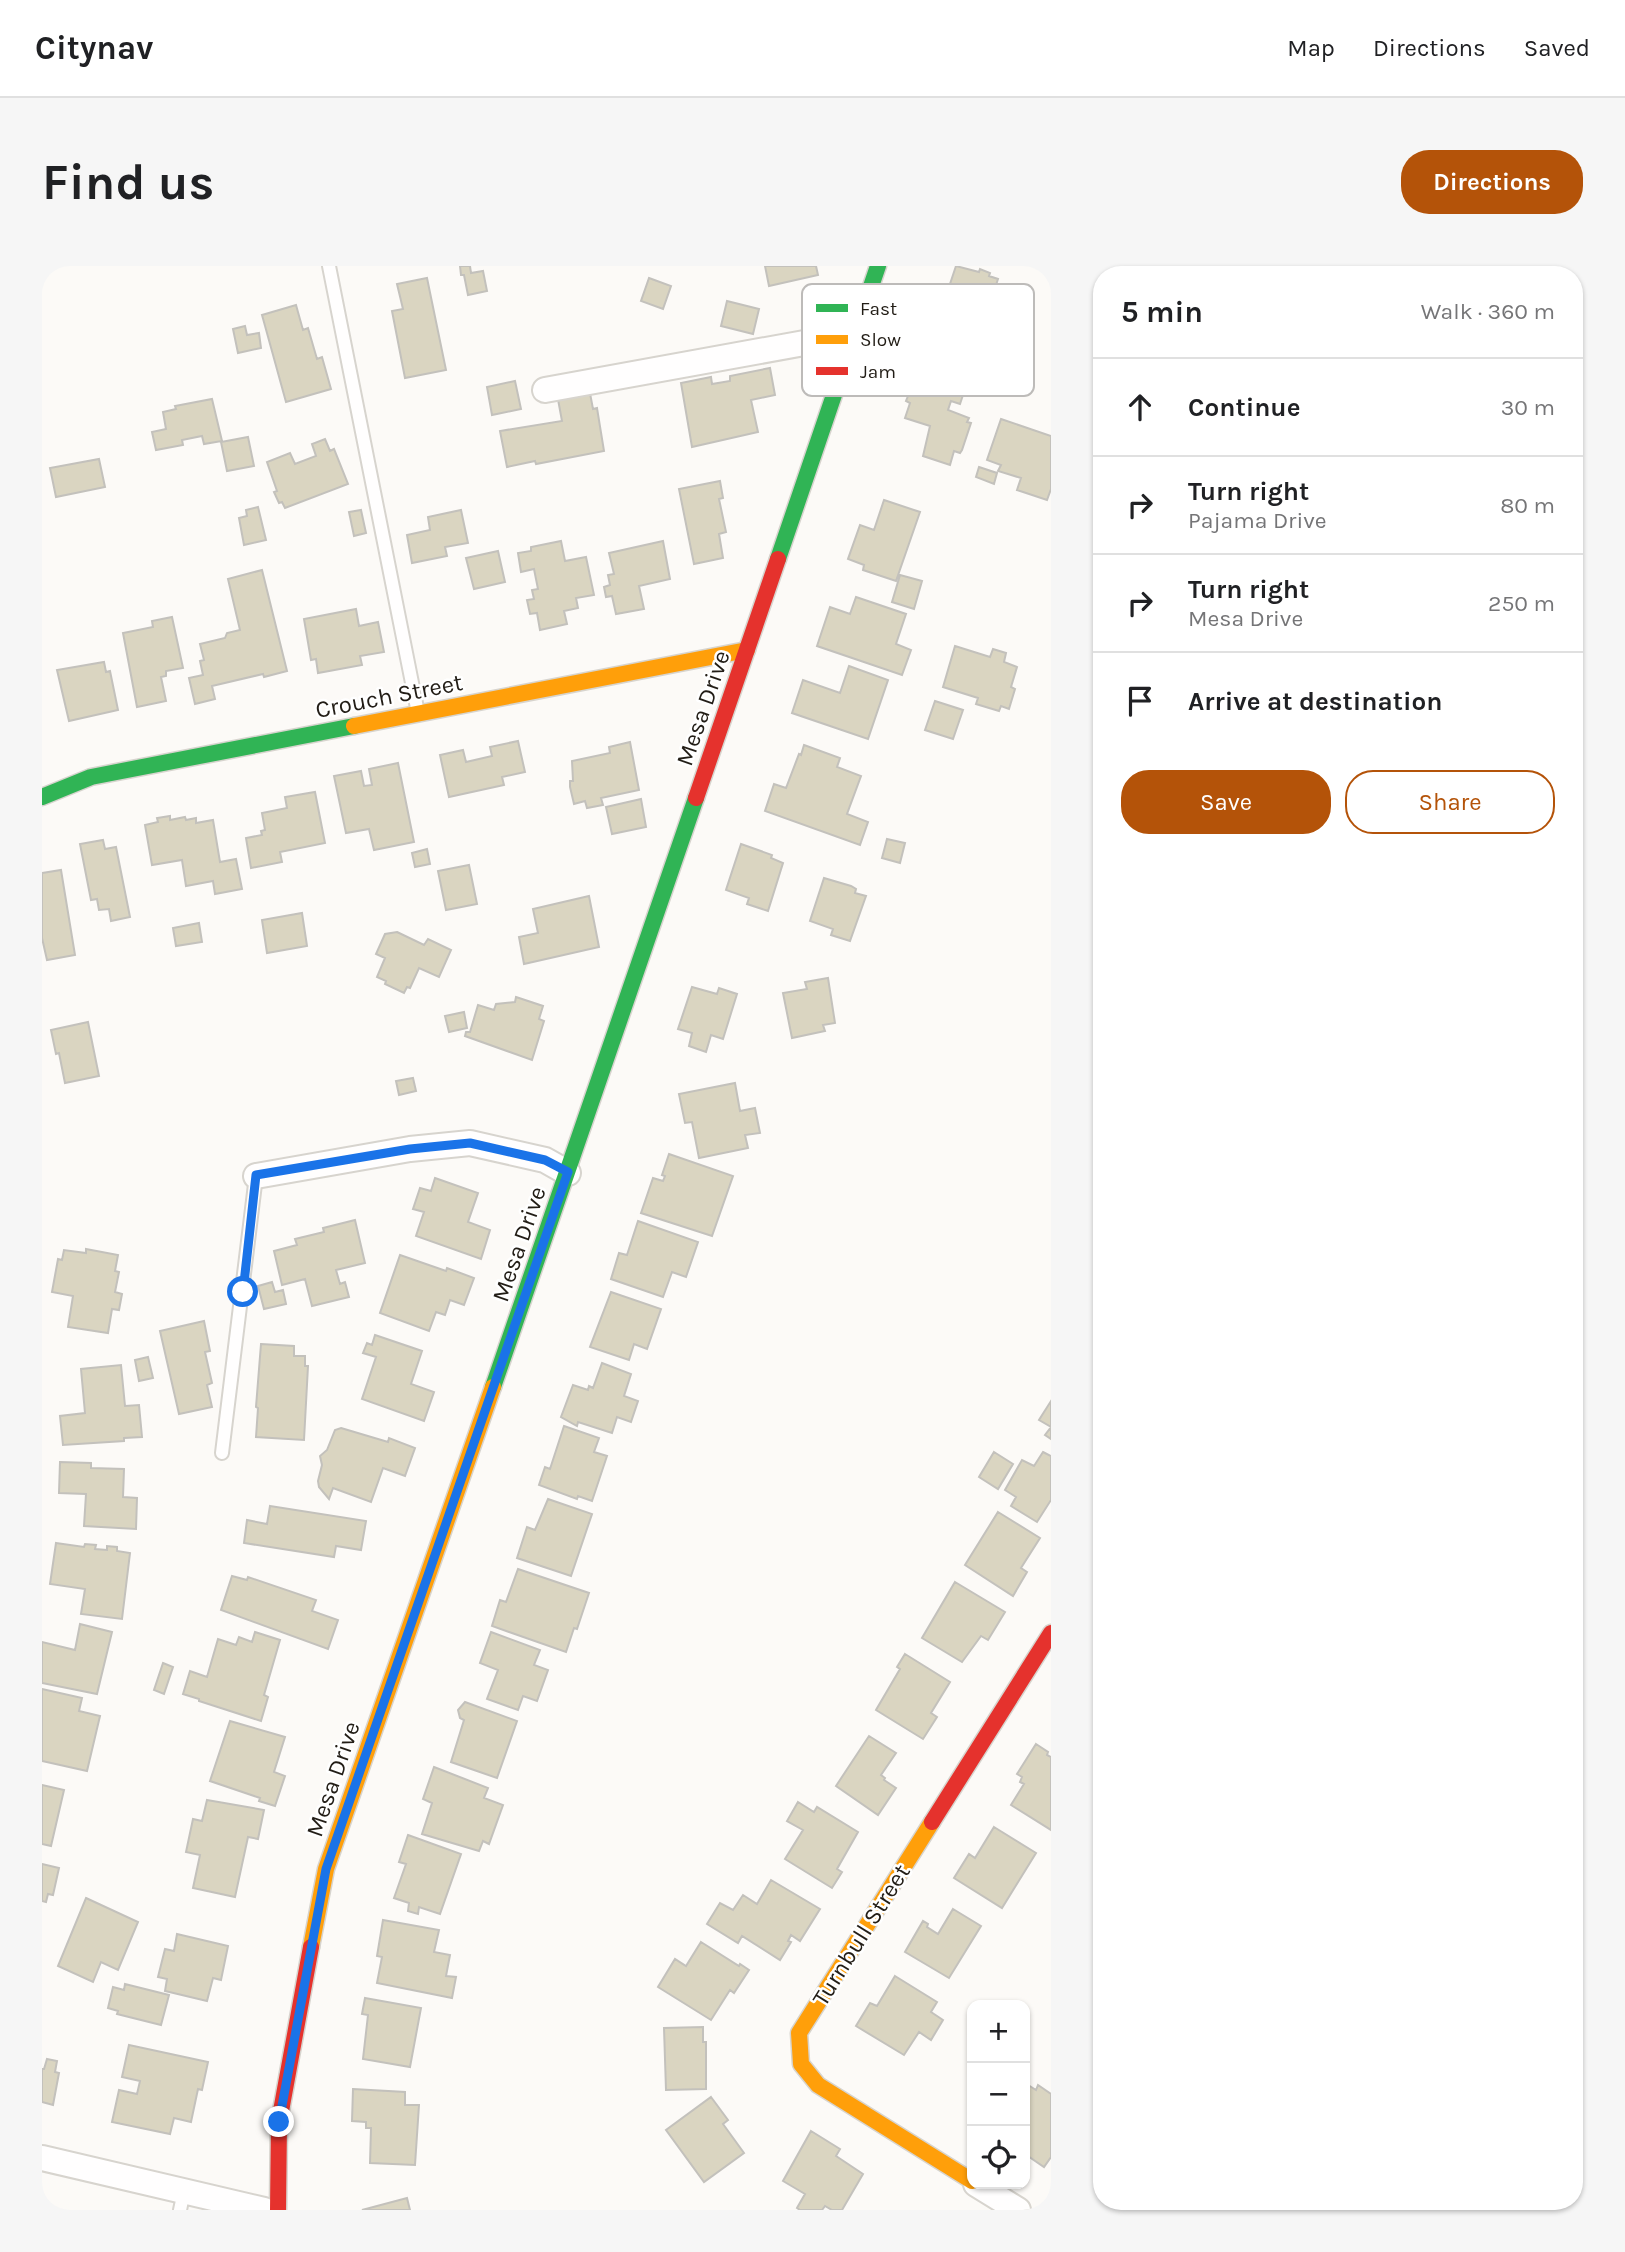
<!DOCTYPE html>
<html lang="en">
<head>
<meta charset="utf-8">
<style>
	:root { --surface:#fff; --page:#f6f6f6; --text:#202124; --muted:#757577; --line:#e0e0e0; --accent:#b45309 }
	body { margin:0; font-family:Karla,sans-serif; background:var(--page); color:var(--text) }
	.controls { position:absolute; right:21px; bottom:21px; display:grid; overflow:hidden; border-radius:14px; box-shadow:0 2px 5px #0004 }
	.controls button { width:63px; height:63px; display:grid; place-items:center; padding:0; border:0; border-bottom:2px solid var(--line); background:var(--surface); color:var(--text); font:35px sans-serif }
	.stop { position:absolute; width:21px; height:21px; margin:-16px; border:5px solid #1a73e8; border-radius:50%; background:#fff }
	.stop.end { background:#1a73e8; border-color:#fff; box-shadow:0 2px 7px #0008 }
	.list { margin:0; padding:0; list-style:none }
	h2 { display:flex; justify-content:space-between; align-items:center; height:91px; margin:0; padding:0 28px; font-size:30px }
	h2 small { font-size:23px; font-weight:400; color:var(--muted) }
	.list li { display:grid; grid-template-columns:46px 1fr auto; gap:21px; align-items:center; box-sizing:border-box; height:98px; padding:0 28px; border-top:2px solid var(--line) }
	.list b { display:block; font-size:26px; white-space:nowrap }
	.list p { margin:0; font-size:23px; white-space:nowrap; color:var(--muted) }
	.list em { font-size:23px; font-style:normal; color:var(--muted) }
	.actions { display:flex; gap:14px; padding:21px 28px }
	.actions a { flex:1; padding:16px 0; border:2px solid var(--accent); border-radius:28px; text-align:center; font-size:24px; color:var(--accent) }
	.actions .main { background:var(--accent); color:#fff }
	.icon { flex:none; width:38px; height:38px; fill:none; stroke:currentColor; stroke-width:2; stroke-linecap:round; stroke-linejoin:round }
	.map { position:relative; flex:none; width:1009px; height:1944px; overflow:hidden; border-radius:28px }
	header { display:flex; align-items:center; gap:42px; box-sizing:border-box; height:98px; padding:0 35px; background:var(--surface); border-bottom:2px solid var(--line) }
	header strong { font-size:33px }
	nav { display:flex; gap:38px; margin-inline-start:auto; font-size:24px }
	.intro { display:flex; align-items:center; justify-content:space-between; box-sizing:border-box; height:168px; padding:0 42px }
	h1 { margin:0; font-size:49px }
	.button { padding:18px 32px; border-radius:28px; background:var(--accent); color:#fff; font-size:24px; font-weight:700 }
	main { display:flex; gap:42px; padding:0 42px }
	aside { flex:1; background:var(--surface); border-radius:28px; box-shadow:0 2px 5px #0004 }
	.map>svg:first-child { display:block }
	.building { fill:#dad5c1; stroke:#c3c1bc; stroke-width:2 }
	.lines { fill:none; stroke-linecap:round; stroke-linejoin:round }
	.lane-casing { stroke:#d7d4ce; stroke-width:16 }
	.street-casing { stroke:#d7d4ce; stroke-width:28 }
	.fast-casing { stroke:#d7d4ce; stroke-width:19 }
	.slow-casing { stroke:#d7d4ce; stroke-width:19 }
	.jam-casing { stroke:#d7d4ce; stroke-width:19 }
	.lane { stroke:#fffefe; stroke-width:12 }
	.street { stroke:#fffefe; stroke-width:24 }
	.fast { stroke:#30b455; stroke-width:16 }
	.slow { stroke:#ff9f0a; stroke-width:16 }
	.jam { stroke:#e5322d; stroke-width:16 }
	.route { stroke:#1a73e8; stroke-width:9 }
	.labels { text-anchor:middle; stroke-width:5; stroke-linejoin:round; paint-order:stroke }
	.street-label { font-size:24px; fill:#221d16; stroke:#fff }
	.key { fill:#fff; stroke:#bdbbb9; stroke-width:2 }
	.key-label { font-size:19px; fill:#221d16 }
</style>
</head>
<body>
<header>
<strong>Citynav</strong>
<nav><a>Map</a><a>Directions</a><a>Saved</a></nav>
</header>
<div class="intro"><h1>Find us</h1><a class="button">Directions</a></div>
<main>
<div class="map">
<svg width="1009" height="1944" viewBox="0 0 1009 1944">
	<rect width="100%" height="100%" fill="#fcfaf7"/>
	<path class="building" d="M418,0H428L429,7L441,5L445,25L426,29L422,9H419Z
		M723,0H774L776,9L727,20Z
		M914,0L937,6L938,3L948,7L947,10L956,13L952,25L943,23L941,30L958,36L963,21L988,29L980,54L961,48L955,69L930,61L929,64L904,56L910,39L902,36Z
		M385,12L404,104L363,112L350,45L361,43L355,18Z
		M607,12L629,20L621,43L599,35Z
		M685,35L717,43L711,68L679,60Z
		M254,39L261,64L266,62L275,93L280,91L289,123L244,136L220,49Z
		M203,60L205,69L217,67L219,82L196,87L191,63Z
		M908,98L923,101V103L929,105L918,138L909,135L906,144L927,152L925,156L929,157L920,184L918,187L912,185L908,199L881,190L888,160L863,152L868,137L864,135L868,125L872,126L878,107L887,111L891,99L905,104Z
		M728,102L733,129L709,134L716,166L650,181L639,117L669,111L670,118L688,115V110Z
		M473,115L479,143L450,149L445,121Z
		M547,122L551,143L555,142L562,185L494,198L493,195L465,201L458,165L520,155L515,128Z
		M170,133L180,175L162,178L160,170L140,174L141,179L114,184L110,166L124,163L121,146L134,143L133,140Z
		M959,153L1009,170V223L1005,234L975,224L979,212L956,205L959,199L945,194Z
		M206,171L212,200L185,205L179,176Z
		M283,173L288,185L292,183L306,218L243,242L240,236L237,237L232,226L235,225L225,196L248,187L253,198L274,190L270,178Z
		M57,193L63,221L14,231L8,202Z
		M937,201L955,207L952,218L934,211Z
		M678,215L681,232L677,233L684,266L677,268L681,292L652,298L637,223Z
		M842,234L878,246L854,315L821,304L822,299L806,293L818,259L832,264Z
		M216,241L224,274L202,279L197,252L205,250L204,244Z
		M319,244L324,267L312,270L307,246Z
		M419,244L426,277L403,281L405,290L370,297L365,269L388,264L386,251Z
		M519,275L523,295L544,291L552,329L534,332L536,342L522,345L525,358L498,364L495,347L488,348L485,334L492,333L490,324L496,323L492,303L479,306L476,287L489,285V281Z
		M621,275L628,313L597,320L602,343L574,348L570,330L564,331L562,321L568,319L566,309L572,308L567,287Z
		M456,285L463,316L432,323L424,292Z
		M220,304L245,405L222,411L221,408L170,420L173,433L153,438L147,412L161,409L158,395L162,394L158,378L183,372L185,367L198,364L186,313Z
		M858,309L880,315L872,343L850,336Z
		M814,331L864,348L854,378L869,384L860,409L775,380L788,341L808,348Z
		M314,343L317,360L336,356L342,386L318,390L320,399L276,407L274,393L269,394L262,353Z
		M130,351L141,402L124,405V410L119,411L124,435L95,441L81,367L111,361L110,355Z
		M913,380L948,391L951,383L964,387L962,396L975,401L969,421L973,423L967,443L959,440L957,445L934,438L936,432L901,421Z
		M62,396L64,406L68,405L76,444L27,455L15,404Z
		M807,400L846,414L826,473L750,447L761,414L798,427Z
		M893,435L921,444L911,473L883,464Z
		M476,475L483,506L460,511L462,519L407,531L398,489L421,484L424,496L450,490L448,481Z
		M588,476L597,524L559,532L561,539L545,542L543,535L532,538L528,521V515H531L530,495L568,487L567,481Z
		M762,479L798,492L795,501L819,510L805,548L826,556L818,579L723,545L732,518L744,522L757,488L759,489Z
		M356,497L372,576L332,584L327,563L304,567L292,510L319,505L322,520L330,519L327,503Z
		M273,526L283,577L238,586L240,596L209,602L204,572L220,569L219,565L223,564L220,547L245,542L243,531Z
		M599,533L604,561L570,568L564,541Z
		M128,550V554L143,551L144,554L154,552V557L171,554L178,596L194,593L200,623L173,628L171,615L144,620L140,594L110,599L103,559L116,556L115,552Z
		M845,573L863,577L858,597L840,592Z
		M61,574L63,583L74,581L88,651L69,655L67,643L57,644L55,633L49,634L38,578Z
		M699,578L730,589L729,592L741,597L726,645L705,638L707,632L684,624Z
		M385,583L388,598L373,601L370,587Z
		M427,599L435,638L404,644L396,605Z
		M19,604L33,689L5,694L0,672V607Z
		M782,612L809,620L814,623L813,627L824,630L808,675L789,669L791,663L768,655Z
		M547,630L557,681L482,698L477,671L496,667L491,643Z
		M260,647L265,680L225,687L220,654Z
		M157,657L160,676L134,680L131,662Z
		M355,666L382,679L386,673L409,684L397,711L377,702L368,722L365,721L362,727L343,718L344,715L335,711L343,692L334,688L343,668Z
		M786,712L793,757L781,759L783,765L750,772L741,727L765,723L763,716Z
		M650,721L675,728L677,722L695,728L681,773L669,769L664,786L647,780L650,767L636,763Z
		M474,731L501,740L497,753L502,755L490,794L423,770L424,766H428L436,739L452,744L454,738L473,736Z
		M422,746L425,762L407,766L403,750Z
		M46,756L57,810L23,817L17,787L14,788L9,764Z
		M371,812L374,825L357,829L354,815Z
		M693,817L698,845L713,842L718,867L703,869L706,882L657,892L650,856L643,857L637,828Z
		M627,888L691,910L670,970L599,947L611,912L621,915L623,910L620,909Z
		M393,912L436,927L426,956L448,964L439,993L374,970L382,946L371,943L378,922L389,925Z
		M313,954L323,997L294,1004L298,1018L303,1016L307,1031L270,1040L263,1013L240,1019L232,985L255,979L253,973L282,966L281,962Z
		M596,955L656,976L644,1011L630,1006L621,1031L569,1013L577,987L585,989Z
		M44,983L76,989L73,1005L77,1006L73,1026L80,1028L77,1044L70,1043L66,1067L26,1061L31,1030L10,1026L16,993L20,994L22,984L44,987Z
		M358,989L404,1005L405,1002L432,1012L422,1039L408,1034L403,1049L394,1046L387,1065L338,1047Z
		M230,1016L233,1026L241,1024L244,1038L222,1043L216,1020Z
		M569,1026L619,1043L605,1083L592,1078L587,1094L548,1081Z
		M162,1055L168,1085L163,1086L170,1117L165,1119L170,1141L137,1148L118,1065Z
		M333,1069L380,1085L369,1118L392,1126L382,1155L320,1133L334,1091L321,1087L325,1077L330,1079Z
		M219,1078L252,1080V1090H263V1100H266L262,1174L214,1171L216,1142L214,1141Z
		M106,1091L111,1112L97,1115L93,1094Z
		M560,1097L589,1108L582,1130L596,1135L589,1156L575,1151L570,1167L536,1156L535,1160L519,1151L531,1119L546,1124L547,1120L551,1122Z
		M79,1099L83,1140L97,1139L100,1171L82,1172V1175L21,1179L18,1150L43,1147L39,1103Z
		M1009,1135V1173L1003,1169L1009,1161L997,1154Z
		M522,1160L557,1172L552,1186L565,1190L550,1235L536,1230L535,1233L497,1219L503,1201L508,1203Z
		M299,1162L346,1176L347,1172L373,1182L363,1210L341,1202L329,1236L291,1222L287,1233L277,1221L276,1215L280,1199L278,1190L285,1184L293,1164Z
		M952,1186L971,1198L956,1223L937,1211Z
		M1001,1186L1009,1190V1234L995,1256L969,1240L974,1231L963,1224L980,1194L992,1200Z
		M18,1196L49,1197V1202L82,1203L81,1231L95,1232L94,1263L42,1260L44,1228L17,1227Z
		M506,1233L550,1248L529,1310L475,1292L485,1261L493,1264Z
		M228,1240L324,1255L319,1284L294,1280L292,1291L202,1277L205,1254L225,1258Z
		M956,1246L998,1272L979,1302L985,1306L971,1330L923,1299Z
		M14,1277L42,1281L43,1278L54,1279L53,1283L65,1284V1280L75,1281V1285L88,1287L80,1353L39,1348L43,1323L8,1318Z
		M476,1303L547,1327L535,1363L532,1362L524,1386L450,1360L458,1334L464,1336Z
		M190,1310L205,1314L206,1311L274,1334L270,1345L296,1354L286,1383L179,1344Z
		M913,1316L963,1346L946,1374L939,1370L920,1396L880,1372Z
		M38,1358L70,1366L55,1428L0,1417V1376L33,1384Z
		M213,1366L238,1374L222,1429L226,1431L219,1455L157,1435V1433L141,1428L148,1405L165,1411L176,1373L194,1379L197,1371L210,1376Z
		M449,1366L498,1384L492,1399L506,1404L495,1435L481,1430L476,1444L445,1433L456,1404L438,1397Z
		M863,1388L908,1416L889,1447L895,1451L881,1473L834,1444L858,1403L855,1401Z
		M121,1397L131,1401L122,1428L112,1424Z
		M0,1423L40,1432L37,1445L58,1450L45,1505L0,1495Z
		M423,1436L475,1455L455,1512L409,1496L422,1454L418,1452L416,1444Z
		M188,1455L243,1471L232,1506L243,1510L233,1540L217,1535L218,1532L168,1515Z
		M827,1470L854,1487L839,1509L843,1512L842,1514L854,1522L836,1549L794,1520Z
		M994,1478L1006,1486L1005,1489L1009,1491V1564L969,1539L982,1518L978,1516L980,1511L975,1508Z
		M392,1501L446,1522L442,1532L461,1539L447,1578L441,1575L437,1585L380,1568L390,1537L381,1533Z
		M0,1519L22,1524L9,1580L0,1578Z
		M165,1534L222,1544L216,1573L206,1571L193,1631L151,1622L158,1589L144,1586L151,1553L160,1555Z
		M756,1536L772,1546L775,1541L816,1566L795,1603L800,1606L790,1622L743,1593L761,1564L745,1555Z
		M952,1561L994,1587L960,1642L912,1612L927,1588L933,1592Z
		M366,1569L419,1588L398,1648L377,1641L376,1648L366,1645L367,1637L352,1632L364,1598L357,1596Z
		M0,1598L17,1602L11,1629L6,1628L4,1636L0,1635Z
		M729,1614L778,1643L758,1675L749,1669L746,1675L749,1676L738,1694L700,1670L696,1677L665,1658L678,1637L691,1644L701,1629L715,1638Z
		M44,1632L96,1656L76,1704L59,1696L51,1716L16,1700Z
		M911,1643L939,1660L907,1712L863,1686L881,1655L886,1658L885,1661L896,1668Z
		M341,1654L397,1664L392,1686L408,1689L404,1710L414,1711L410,1732L335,1717L340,1691L335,1690Z
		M135,1668L186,1680L179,1714L171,1712L165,1735L123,1725L125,1713L116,1711L123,1683L132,1685Z
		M659,1676L697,1700L698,1698L707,1704L692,1727L688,1724L669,1754L616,1721L633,1693L644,1700Z
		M853,1710L895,1736L889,1746L901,1754L889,1774L877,1766L862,1789L814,1760L828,1737L835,1740Z
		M83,1718L127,1729L119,1759L75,1748L76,1745L66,1742L71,1721L82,1724Z
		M323,1732L379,1742L368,1801L321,1793L326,1749L320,1748Z
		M661,1761V1776H664V1823L624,1824L622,1762Z
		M87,1779L166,1796L160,1824L156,1823L149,1856L132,1852L128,1868L70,1856L77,1824L95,1828L98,1815L80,1811Z
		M5,1793L15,1795L13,1806L17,1807L11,1839L0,1836V1803H2Z
		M983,1817L994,1824L996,1819L1009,1828V1891L1002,1901L983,1888Z
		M311,1823L363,1826V1839H377L373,1899L328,1897L329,1862H324V1856L310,1855Z
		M669,1831L686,1854L681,1858L702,1887L662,1916L624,1864Z
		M769,1865L798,1883L794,1890L821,1908L800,1944H790L783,1940L780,1944H758L755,1942L763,1928L741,1915Z
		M365,1932L368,1944H320Z"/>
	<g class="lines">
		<defs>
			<path id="lane" d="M287,0L376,447
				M180,1187L214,910
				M138,1944L142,1925"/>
			<path id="street" d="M503,124L812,68
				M214,910L368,883L428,877L503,894L526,907
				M0,1892L222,1944
				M934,1918L976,1944"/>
			<path id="fast" d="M736,293L836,0
				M0,531L49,511L312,460
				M451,1121L654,532"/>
			<path id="slow" d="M312,460L705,384
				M890,1556L757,1767L759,1798L776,1819L930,1915
				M269,1681L284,1603L451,1121"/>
			<path id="jam" d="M654,532L736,293
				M890,1556L1009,1367
				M236,1944L237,1856L269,1681"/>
		</defs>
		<use href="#lane" class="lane-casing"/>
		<use href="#street" class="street-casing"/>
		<use href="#fast" class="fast-casing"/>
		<use href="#slow" class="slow-casing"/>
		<use href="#jam" class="jam-casing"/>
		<use href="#lane" class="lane"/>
		<use href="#street" class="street"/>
		<use href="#fast" class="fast"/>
		<use href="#slow" class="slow"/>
		<use href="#jam" class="jam"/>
	</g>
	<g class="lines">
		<path class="route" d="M201,1026L214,909L368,883L428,877L503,894L526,906L284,1603L237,1856"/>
	</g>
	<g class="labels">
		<g class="street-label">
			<text transform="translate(347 430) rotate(-11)" y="8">Crouch Street</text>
			<text transform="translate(661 442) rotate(-71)" y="8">Mesa Drive</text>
			<text transform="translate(477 978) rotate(-71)" y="8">Mesa Drive</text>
			<text transform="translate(291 1513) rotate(-71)" y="8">Mesa Drive</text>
			<text transform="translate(819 1669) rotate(-58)" y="8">Turnbull Street</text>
		</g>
	</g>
	<rect x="760" y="18" width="232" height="112" rx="10" class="key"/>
	<rect x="774" y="38" width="32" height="8" fill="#30b455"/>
	<rect x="774" y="69" width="32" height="9" fill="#ff9f0a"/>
	<rect x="774" y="101" width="32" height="8" fill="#e5322d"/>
	<g class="key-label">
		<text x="818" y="49">Fast</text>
		<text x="818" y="80">Slow</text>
		<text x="818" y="112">Jam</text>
	</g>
</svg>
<div class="controls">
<button>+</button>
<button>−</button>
<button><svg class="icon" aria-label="locate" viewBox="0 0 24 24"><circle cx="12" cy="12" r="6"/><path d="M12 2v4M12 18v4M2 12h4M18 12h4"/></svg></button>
</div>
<div class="stop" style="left:201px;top:1026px"></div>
<div class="stop end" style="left:237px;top:1856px"></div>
</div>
<aside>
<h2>5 min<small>Walk · 360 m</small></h2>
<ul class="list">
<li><svg class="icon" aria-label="ahead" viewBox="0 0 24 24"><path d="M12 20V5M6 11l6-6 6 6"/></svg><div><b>Continue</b></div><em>30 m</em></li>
<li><svg class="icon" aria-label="right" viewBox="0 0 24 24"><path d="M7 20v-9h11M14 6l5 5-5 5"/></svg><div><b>Turn right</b><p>Pajama Drive</p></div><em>80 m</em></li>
<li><svg class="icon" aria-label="right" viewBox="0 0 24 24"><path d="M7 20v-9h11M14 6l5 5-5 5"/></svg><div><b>Turn right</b><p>Mesa Drive</p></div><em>250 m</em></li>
<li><svg class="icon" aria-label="arrive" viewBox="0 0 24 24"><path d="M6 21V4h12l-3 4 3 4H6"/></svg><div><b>Arrive at destination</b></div></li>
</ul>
<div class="actions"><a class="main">Save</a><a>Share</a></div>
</aside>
</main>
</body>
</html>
